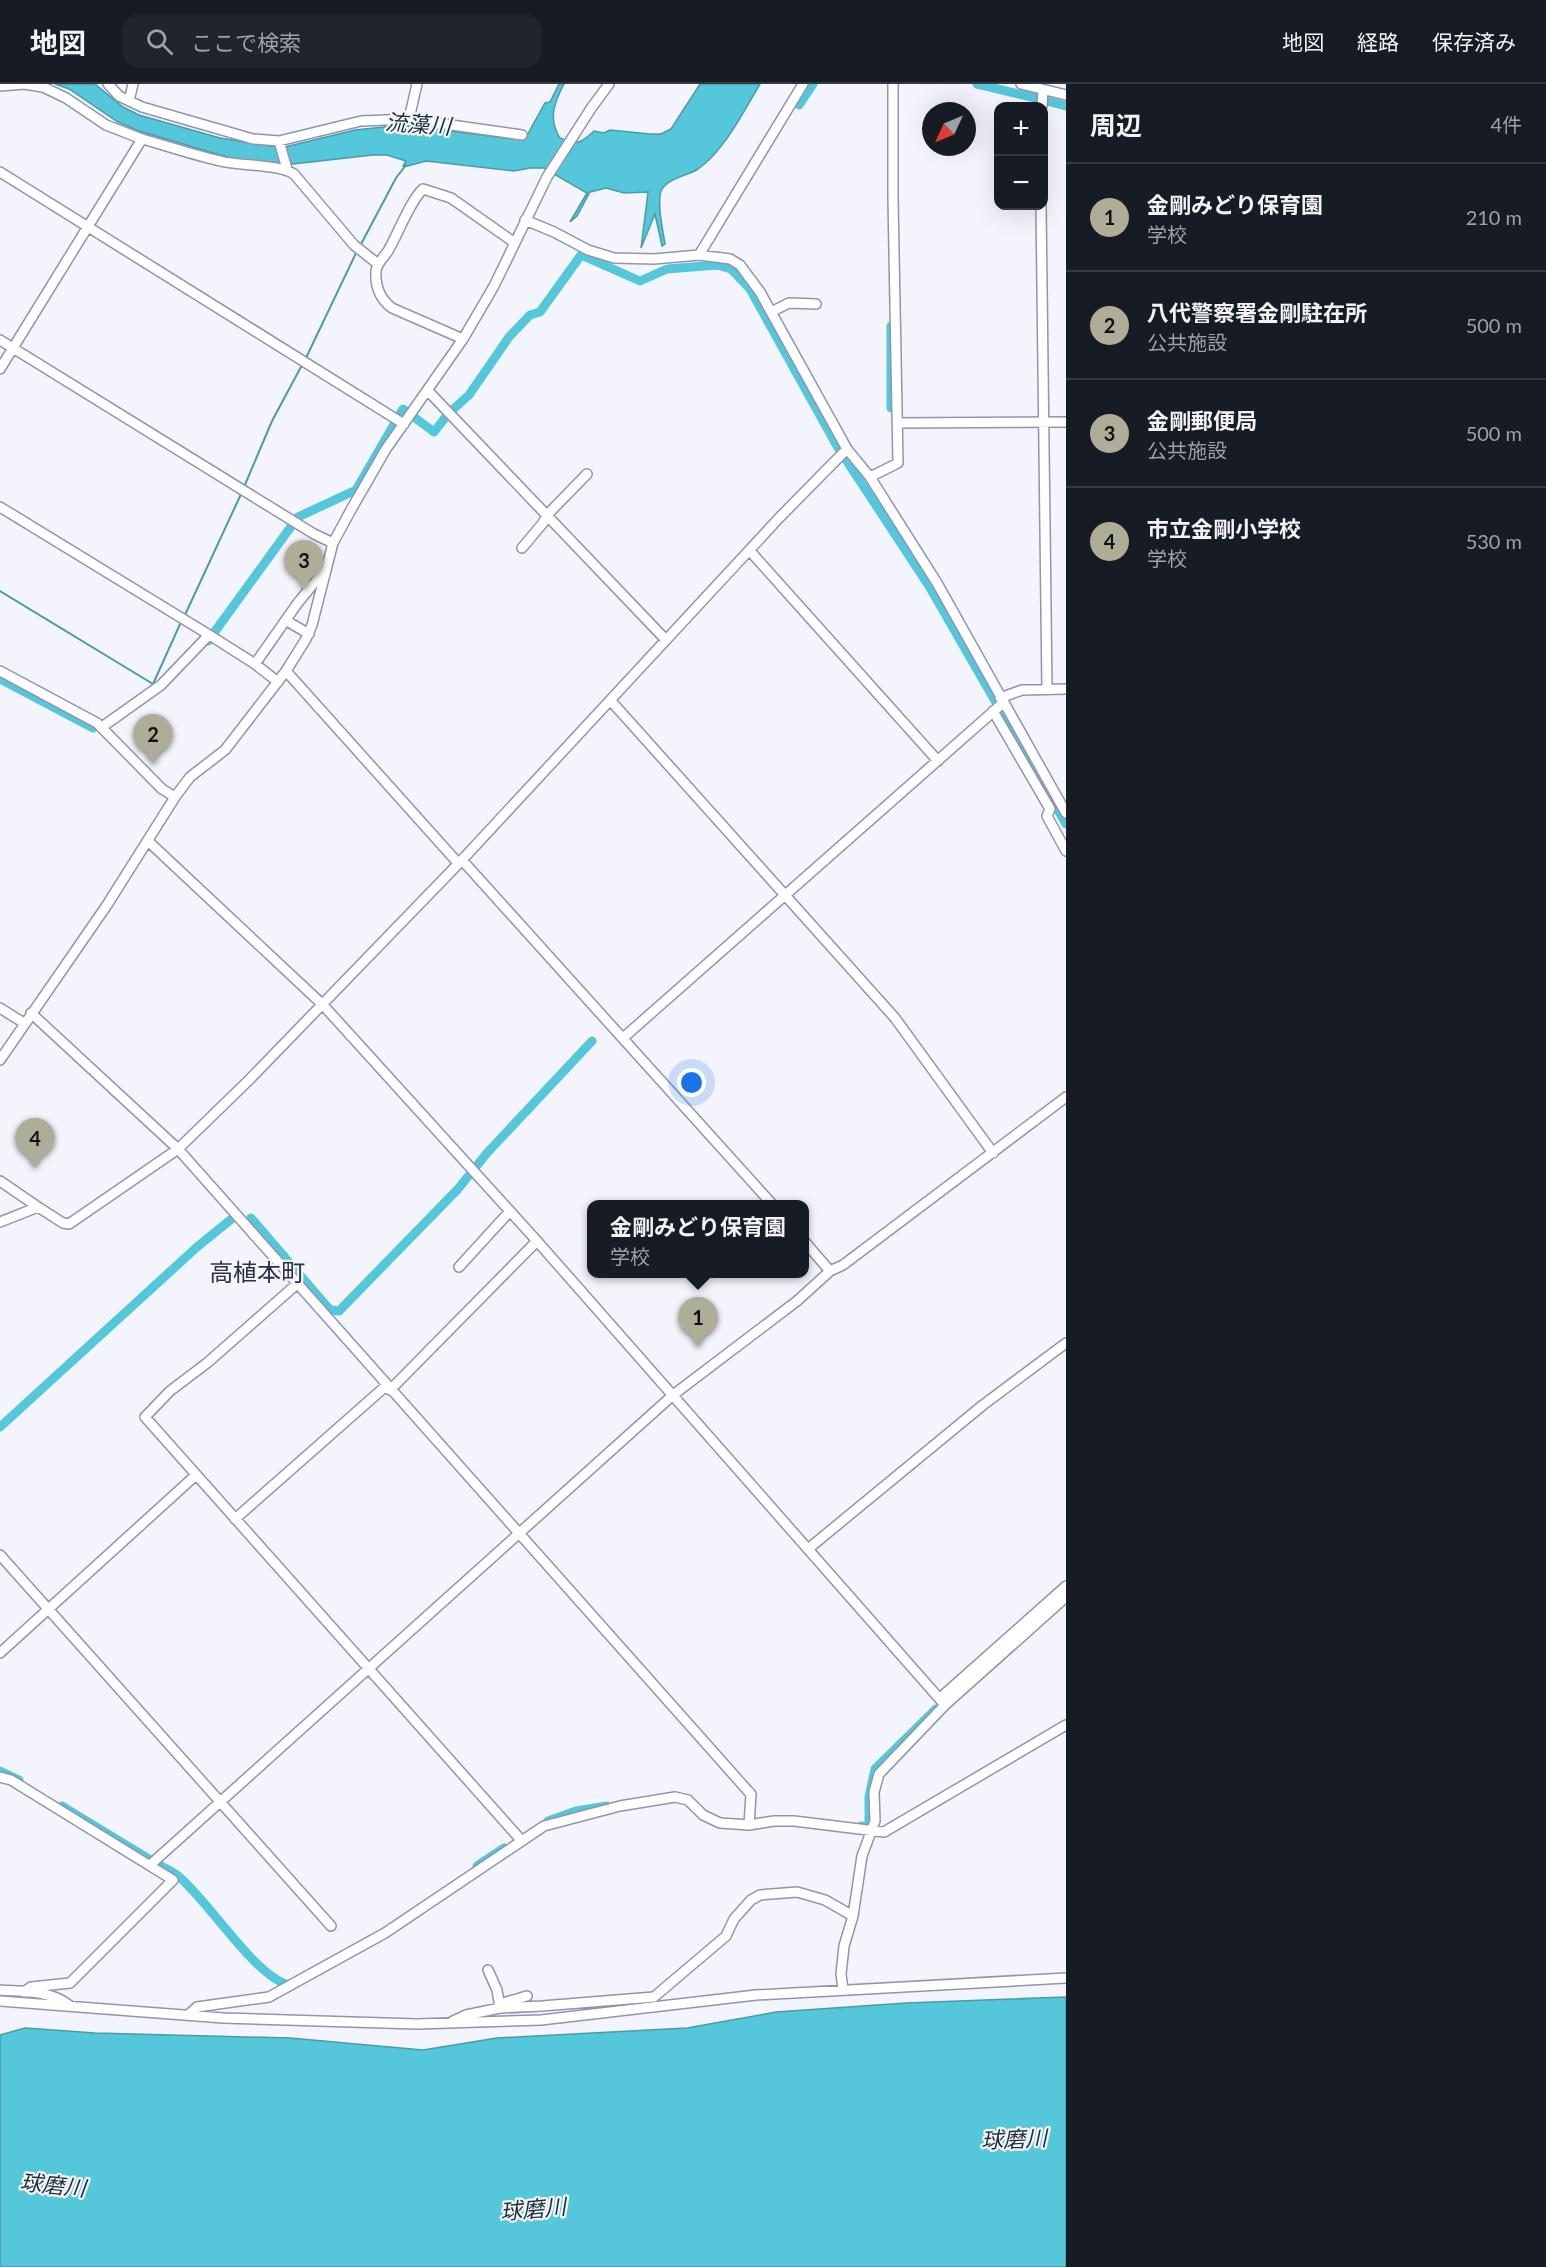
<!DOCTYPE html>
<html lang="ja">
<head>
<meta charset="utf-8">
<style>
	:root { --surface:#171b24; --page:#20242c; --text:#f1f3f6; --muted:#9ea1a6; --line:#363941; --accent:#aead98 }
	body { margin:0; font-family:Lato,"Noto Sans JP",sans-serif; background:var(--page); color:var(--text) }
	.controls { position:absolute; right:18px; top:18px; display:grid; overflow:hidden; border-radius:12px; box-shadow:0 6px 24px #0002 }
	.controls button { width:54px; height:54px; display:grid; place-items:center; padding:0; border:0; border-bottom:2px solid var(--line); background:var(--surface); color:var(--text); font:30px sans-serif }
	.compass { position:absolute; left:922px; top:18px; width:54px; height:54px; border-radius:50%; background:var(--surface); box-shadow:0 6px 24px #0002; rotate:226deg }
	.you { position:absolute; left:692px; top:999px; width:21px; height:21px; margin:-15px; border:4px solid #fff; border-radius:50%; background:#1a73e8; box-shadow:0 0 0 9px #1a73e833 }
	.badge { display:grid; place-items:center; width:39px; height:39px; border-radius:50%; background:var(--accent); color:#111; font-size:20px; font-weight:700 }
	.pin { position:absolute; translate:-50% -50px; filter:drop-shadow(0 2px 3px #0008) }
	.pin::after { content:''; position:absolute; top:32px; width:21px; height:18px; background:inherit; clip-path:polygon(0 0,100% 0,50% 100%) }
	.popup { position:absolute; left:587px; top:1116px; width:222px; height:78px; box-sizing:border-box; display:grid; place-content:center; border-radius:12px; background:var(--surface); filter:drop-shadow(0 2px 4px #0005); font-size:20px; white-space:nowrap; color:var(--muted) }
	.popup b { font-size:22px; color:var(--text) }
	.popup::after { content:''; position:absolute; left:50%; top:100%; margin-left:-12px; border:12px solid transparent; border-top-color:var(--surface) }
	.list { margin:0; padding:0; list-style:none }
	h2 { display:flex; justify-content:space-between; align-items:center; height:78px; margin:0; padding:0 24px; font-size:26px }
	h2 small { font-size:20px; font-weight:400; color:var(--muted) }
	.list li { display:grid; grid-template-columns:39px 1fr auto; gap:18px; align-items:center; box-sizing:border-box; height:108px; padding:0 24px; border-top:2px solid var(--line) }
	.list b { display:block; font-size:22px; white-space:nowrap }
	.list p { margin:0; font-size:20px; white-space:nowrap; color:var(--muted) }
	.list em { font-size:20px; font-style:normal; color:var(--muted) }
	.icon { flex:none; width:33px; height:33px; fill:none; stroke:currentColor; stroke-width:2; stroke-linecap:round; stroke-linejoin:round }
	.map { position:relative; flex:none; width:1066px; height:2183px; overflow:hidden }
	header { display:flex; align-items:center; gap:36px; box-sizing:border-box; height:84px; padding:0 30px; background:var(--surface); border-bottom:2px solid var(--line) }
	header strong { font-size:28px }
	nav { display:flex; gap:33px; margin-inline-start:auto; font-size:21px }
	.search { width:420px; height:54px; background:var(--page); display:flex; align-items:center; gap:15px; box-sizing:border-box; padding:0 21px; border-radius:18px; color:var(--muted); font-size:22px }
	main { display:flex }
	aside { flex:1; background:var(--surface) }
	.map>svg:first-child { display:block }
	.water { fill:#54c7da; stroke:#4a9aac; stroke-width:1.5 }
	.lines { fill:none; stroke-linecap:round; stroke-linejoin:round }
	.stream { stroke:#4a9aac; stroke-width:2 }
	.canal { stroke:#54c7da; stroke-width:9 }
	.minor-casing { stroke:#9094b2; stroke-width:12 }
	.minor { stroke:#fff; stroke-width:9 }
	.labels { text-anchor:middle; stroke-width:4.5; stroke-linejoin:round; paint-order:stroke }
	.water-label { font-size:22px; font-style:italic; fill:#1d3135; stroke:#f4f5fc }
	.quarter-label { font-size:24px; fill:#2d2f48; stroke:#f4f5fc }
</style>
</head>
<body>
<header>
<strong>地図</strong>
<div class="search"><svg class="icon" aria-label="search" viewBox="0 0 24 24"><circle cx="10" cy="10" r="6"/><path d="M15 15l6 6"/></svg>ここで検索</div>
<nav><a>地図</a><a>経路</a><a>保存済み</a></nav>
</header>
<main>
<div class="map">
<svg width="1066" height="2183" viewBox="0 0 1066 2183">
	<rect width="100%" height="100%" fill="#f4f5fc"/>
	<path class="water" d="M55,0H95L123,23L139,31L220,54L270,62L285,63L355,46L403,41L505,54L525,55L545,19L550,18L559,0H564C554,19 548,35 560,54C578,60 579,61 594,47L604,49L610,46L650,50H661L671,45L700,0H760C744,27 724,67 698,85C687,92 669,94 662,105C656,115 663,147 665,160L662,162L655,130L641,164L648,108L624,109L606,104L590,108L577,132L570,138L587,109L544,84H530L514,87L426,77L404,83L403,82L406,77L387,71H373L293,80L255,79L237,76L139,47L118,38L69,5Z
		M1066,1913V2183H0V1951L25,1944L95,1949L290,1954L423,1966L497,1954L687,1944L776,1928L906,1919Z"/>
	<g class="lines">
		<path class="stream" d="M360,162L396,94L406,81
			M305,276L357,167
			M244,403L272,337L302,281
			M0,507L153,600
			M184,533L242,408
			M153,604V600L181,538"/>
		<path class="canal" d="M977,0L1040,15
			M1047,17L1066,22
			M799,21L813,0
			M891,242V324
			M208,557L298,433L356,406L403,325L434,348L448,330L469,311L509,253L530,231L540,228L581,171L640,197L667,185L717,181L731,185L750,205L837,362L929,502L1066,740
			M0,595L93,644
			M251,1134L330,1226L339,1227L458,1105L487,1069L592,957
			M0,1343L197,1163L234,1133
			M0,1687L19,1696
			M62,1722L149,1775
			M548,1737L576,1727L607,1722
			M861,1742L868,1743L869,1741V1713L875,1685L936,1625
			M158,1780C164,1784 172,1787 178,1792C208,1816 255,1893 289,1901L294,1899
			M477,1782L504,1764"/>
		<defs>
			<path id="minor" d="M108,0L119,12L142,23L253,55L279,57L361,37L409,35L522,51
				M1021,0L1066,11
				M0,2L24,0L43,3L66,14L106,41L142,55
				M129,17L133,0
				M1042,22L1043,6
				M409,35L417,0
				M279,57L287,85
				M0,88L404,340
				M1041,122L1047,605
				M525,136L554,148L588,166L614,174L654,175L699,171L730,175L740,181L760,208L847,365L870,393L937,499L1066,729
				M699,171L803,0
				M771,228L789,219L816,220
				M463,255L392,224C380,215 375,202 376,187C377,179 384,173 388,167C398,150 410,117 423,105L451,114L515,159
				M0,256L314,450L333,459
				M0,285L142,55C168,62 193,71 220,77C240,82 279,80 294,90L354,161L378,180
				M429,308L666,556
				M897,339L1066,338
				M870,393L898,379L893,115V0
				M0,423L211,552L255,580L278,598
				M522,464L543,439L547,431L587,390
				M750,467L938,677
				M287,537L309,550
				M255,580L297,520L323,488
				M0,587L97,639L162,705L175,713
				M286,587L458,779
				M1000,614L1022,606L1066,605
				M611,617L895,934L993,1069
				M993,627L1050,725L1047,732L1066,767
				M102,643L161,601L209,551
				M149,758L323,921L537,1157L945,1621
				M462,776L772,1120
				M0,924L24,939
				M31,929L178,1065L748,1707L751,1710L749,1741
				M623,954L1003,619
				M0,976L107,821L175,713L190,693L225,666L286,587L306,555L312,541L333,459L352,424L386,365L463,255L494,202L547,93L592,23L609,0
				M0,1097L38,1123
				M0,1138L38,1123L63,1139L69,1140L178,1065L250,995L462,776L780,433L847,365
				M804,1157L830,1187
				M459,1183L510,1127
				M297,1200L207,1279L170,1307L145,1333L521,1756
				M390,1306L537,1157
				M235,1435L387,1301
				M808,1465L983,1321L1066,1259
				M0,1471L331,1842
				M0,1569L196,1391
				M940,1614L1066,1502
				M0,1693L11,1696L173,1796L70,1899L31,1903L24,1908
				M150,1781L673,1311L797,1217L830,1187L843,1181L1066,1013
				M488,1886L497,1906L500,1924
				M843,1905L841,1890L844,1862L853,1832L862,1772L875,1737L874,1708L879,1690L945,1621L1066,1513
				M0,1906C24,1908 49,1906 69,1921
				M0,1917L223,1934L417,1940L541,1936L756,1911L1066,1894
				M499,1920L527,1912
				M188,1931L197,1923L269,1913L385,1849L544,1742L620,1722L675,1713L688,1716L703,1731L720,1739L749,1741L774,1737H794L884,1748L1066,1641
				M453,1937L466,1931L500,1924L542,1922L654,1913L726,1852L734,1835L751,1816L760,1811L797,1808L825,1816L853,1832"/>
		</defs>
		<use href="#minor" class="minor-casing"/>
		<use href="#minor" class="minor"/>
	</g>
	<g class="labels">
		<g class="water-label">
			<text transform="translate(418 40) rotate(4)" y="8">流藻川</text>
			<text transform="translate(1014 2055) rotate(-2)" y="8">球磨川</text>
			<text transform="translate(53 2101) rotate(6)" y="8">球磨川</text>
			<text transform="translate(533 2125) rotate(-5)" y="8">球磨川</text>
		</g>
		<g class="quarter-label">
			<text x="257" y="1197">高植本町</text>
		</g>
	</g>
</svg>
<div class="controls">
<button>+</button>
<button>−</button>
</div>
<svg class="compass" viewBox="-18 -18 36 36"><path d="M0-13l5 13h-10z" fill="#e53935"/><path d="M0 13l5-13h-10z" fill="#9ea1a6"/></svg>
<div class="you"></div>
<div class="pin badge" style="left:698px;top:1263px">1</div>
<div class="popup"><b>金剛みどり保育園</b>学校</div>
<div class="pin badge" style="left:153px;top:680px">2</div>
<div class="pin badge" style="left:304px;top:506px">3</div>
<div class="pin badge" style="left:35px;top:1084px">4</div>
</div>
<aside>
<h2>周辺<small>4件</small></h2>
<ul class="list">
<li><span class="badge">1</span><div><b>金剛みどり保育園</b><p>学校</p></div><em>210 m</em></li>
<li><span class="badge">2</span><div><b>八代警察署金剛駐在所</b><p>公共施設</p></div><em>500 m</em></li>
<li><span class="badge">3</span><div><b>金剛郵便局</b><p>公共施設</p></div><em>500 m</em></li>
<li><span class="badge">4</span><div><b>市立金剛小学校</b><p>学校</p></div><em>530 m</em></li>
</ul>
</aside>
</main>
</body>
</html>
